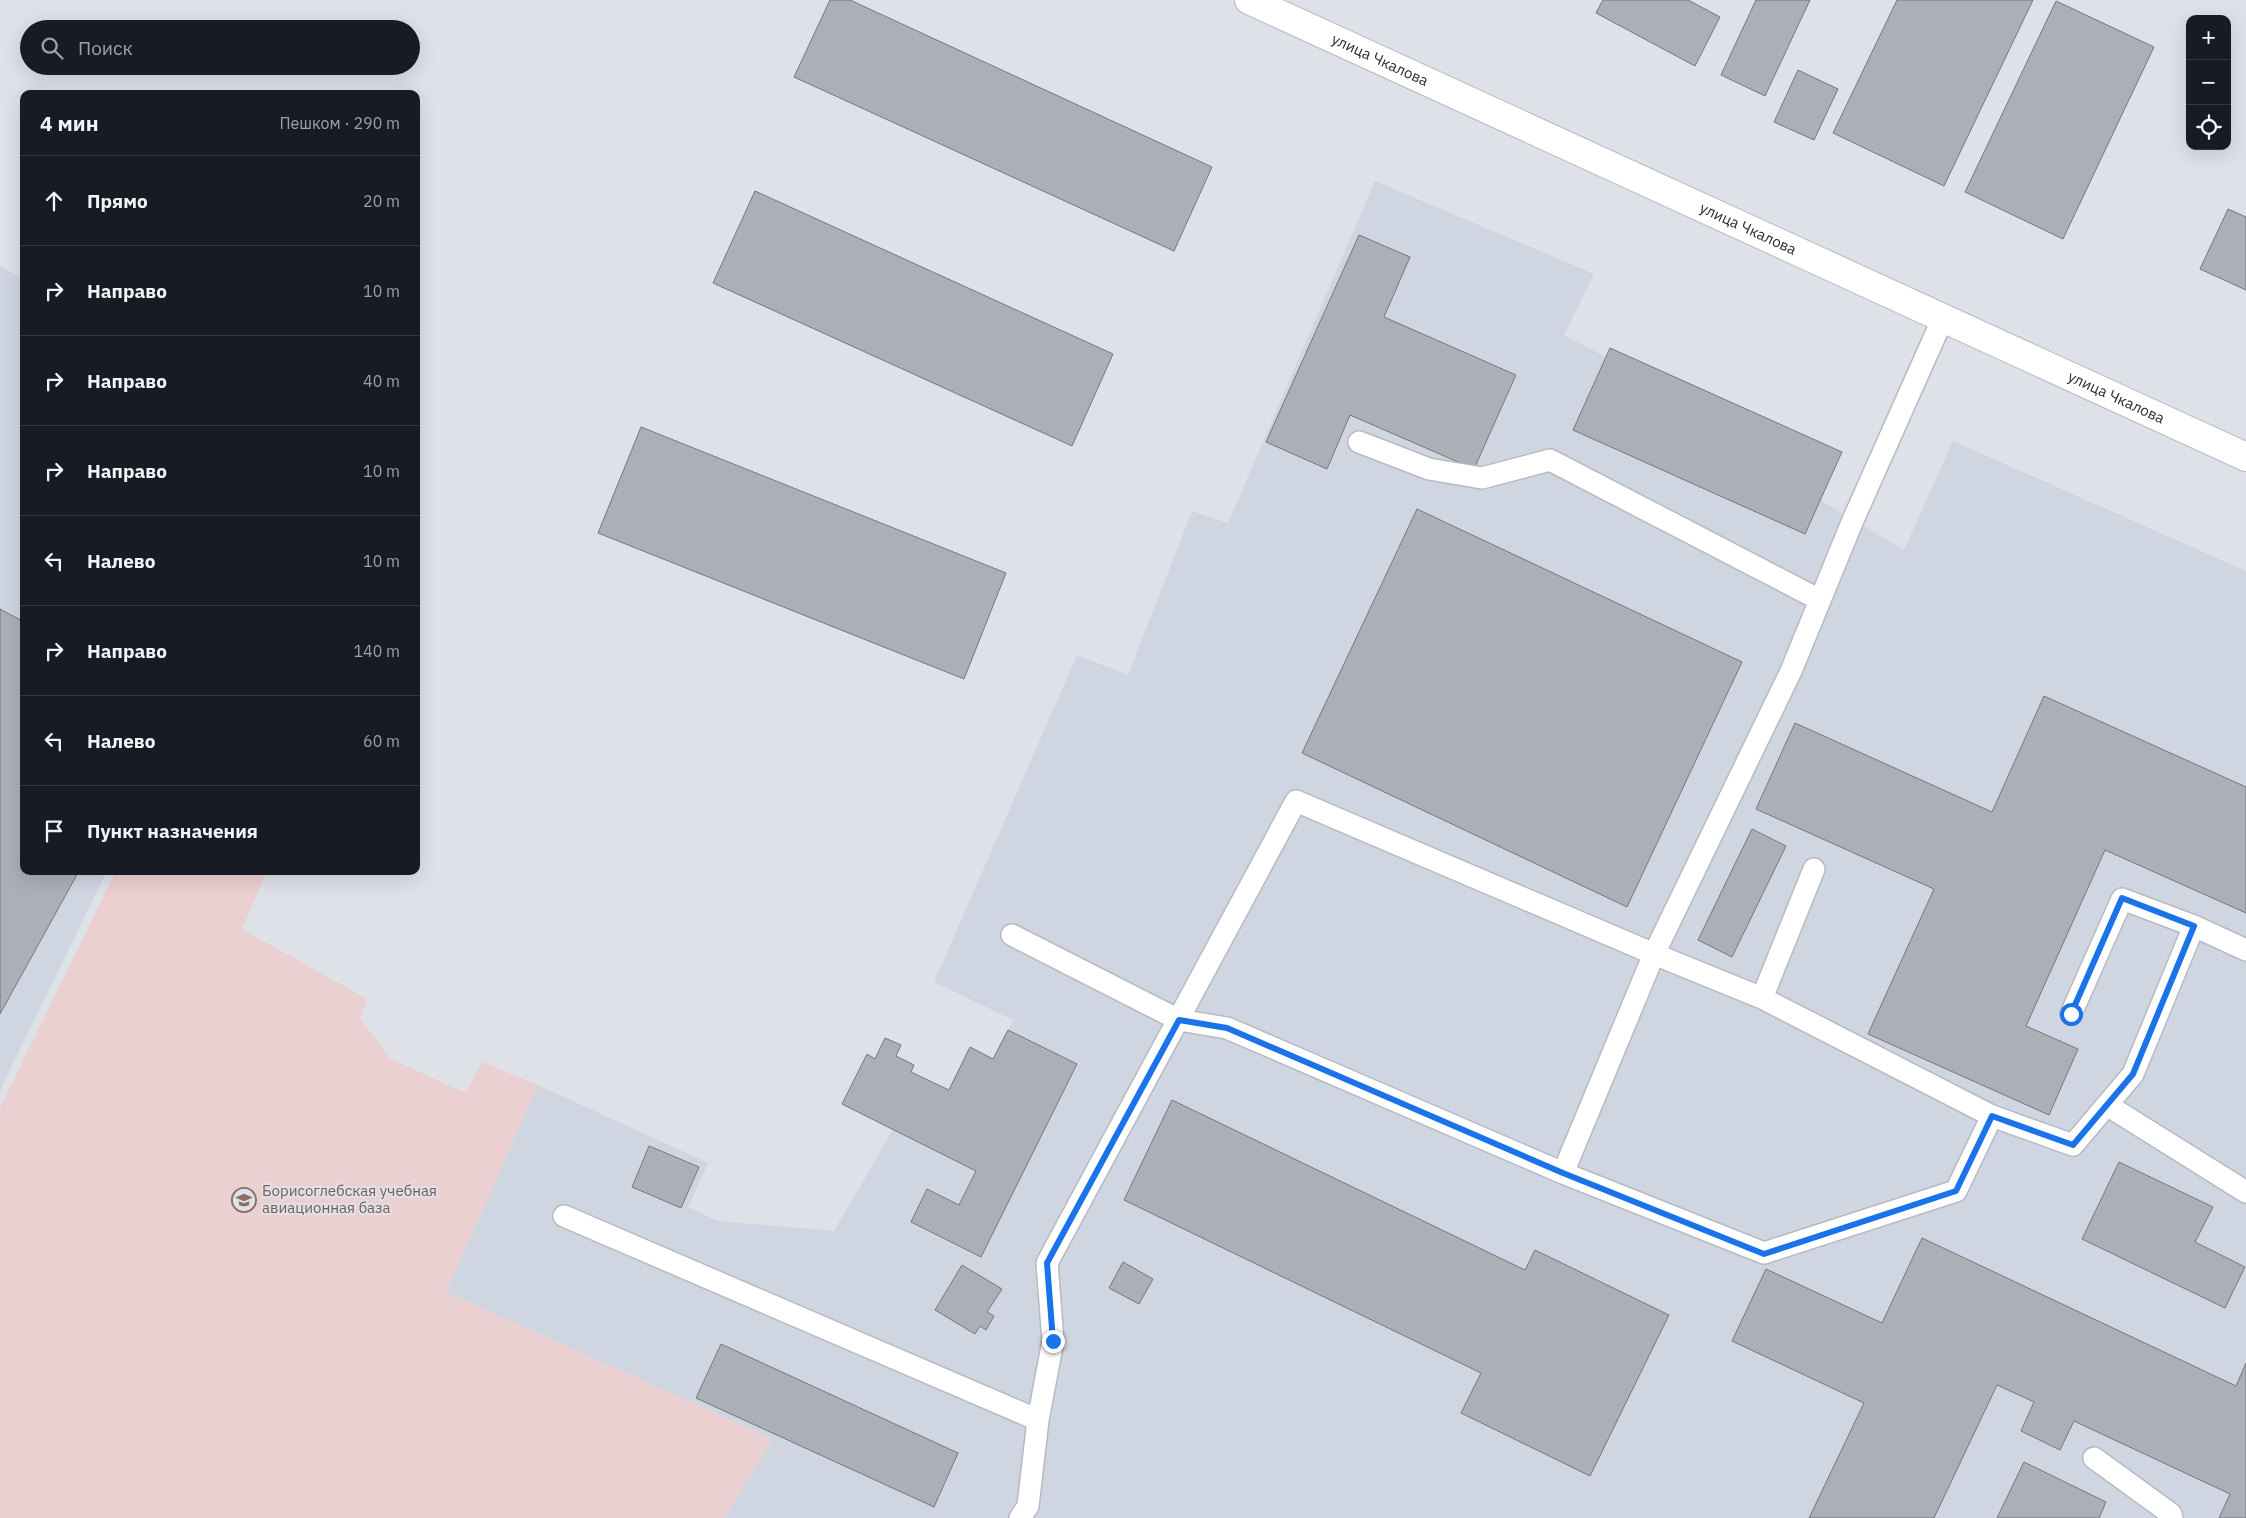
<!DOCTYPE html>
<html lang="ru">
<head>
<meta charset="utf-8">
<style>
	:root { --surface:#171b24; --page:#20242c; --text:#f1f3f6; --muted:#9ea1a6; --line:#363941 }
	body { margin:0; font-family:"IBM Plex Sans",sans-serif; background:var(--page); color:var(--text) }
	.controls { position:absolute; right:15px; top:15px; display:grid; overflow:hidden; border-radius:10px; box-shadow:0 5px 20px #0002 }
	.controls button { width:45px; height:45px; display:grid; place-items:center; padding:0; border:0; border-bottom:1px solid var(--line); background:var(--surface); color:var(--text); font:25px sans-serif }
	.stop { position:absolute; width:15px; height:15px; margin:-11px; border:4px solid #1a73e8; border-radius:50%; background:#fff }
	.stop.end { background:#1a73e8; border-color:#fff; box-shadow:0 1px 5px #0008 }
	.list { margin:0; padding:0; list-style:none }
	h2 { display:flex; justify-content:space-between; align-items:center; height:65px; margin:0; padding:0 20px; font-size:21px }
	h2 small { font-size:16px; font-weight:400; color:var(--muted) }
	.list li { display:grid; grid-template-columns:32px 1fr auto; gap:15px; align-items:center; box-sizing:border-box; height:90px; padding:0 20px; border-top:1px solid var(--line) }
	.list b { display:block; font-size:19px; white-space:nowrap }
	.list em { font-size:16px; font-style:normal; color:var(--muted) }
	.icon { flex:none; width:28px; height:28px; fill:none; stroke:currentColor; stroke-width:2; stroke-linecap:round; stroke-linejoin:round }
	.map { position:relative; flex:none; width:2246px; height:1518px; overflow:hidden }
	.search { position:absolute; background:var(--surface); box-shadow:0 5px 20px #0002; left:20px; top:20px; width:400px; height:55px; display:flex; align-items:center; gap:12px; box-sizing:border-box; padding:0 18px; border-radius:28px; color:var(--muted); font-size:19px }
	.panel { position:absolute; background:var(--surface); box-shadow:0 5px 20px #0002; left:20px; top:90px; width:400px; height:785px; border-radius:10px }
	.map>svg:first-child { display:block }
	.built { fill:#d0d5e2 }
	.education { fill:#ebd0d1 }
	.building { fill:#acafb5; stroke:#75777d }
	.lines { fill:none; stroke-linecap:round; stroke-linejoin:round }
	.service-casing { stroke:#b7bac0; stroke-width:24 }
	.tertiary-casing { stroke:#b7bac0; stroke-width:30 }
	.service { stroke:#fff; stroke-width:21 }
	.tertiary { stroke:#fff; stroke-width:28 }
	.route { stroke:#1a73e8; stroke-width:6 }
	.labels { text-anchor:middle; stroke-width:4; stroke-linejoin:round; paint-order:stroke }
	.street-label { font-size:15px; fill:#292b2d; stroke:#dee1e8 }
	.education-label { font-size:15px; fill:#785e54; stroke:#dee1e8; text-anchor:start }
</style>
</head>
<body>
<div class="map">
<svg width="2246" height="1518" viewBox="0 0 2246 1518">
	<rect width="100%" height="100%" fill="#dee1e8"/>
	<path class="built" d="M1375,181L1594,274L1564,335L1606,357L1610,348L1820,500L1904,550L1953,441L2246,571V1518H724L773,1439L446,1292L538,1085L708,1163L688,1207L718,1221L834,1231L893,1130L842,1104L867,1054L875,1058L885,1038L901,1045L896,1056L914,1065L911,1072L948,1090L970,1047L994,1059L1013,1020L934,982L1077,655L1128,675L1192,511L1228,523Z
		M0,266L24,279V871H107L0,1090Z"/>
	<path class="education" d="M116,871H267L242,929L367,999L360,1019L391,1059L466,1093L482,1062L538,1085L446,1292L773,1439L724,1518H0V1108Z"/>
	<path class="building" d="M830,0H850L1212,167L1174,251L794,77Z
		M1603,0H1688L1720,17L1695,66L1596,13Z
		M1756,0H1810L1765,96L1721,75Z
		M1897,0H2033L1944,186L1833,133Z
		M2056,1L2154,47L2063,239L1965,192Z
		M1798,70L1838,89L1814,140L1774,122Z
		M755,191L1113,354L1072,446L713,283Z
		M2228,209L2246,217V290L2200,269Z
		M1359,235L1410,257L1384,317L1516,375L1474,469L1350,415L1327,469L1266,442Z
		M1610,348L1842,452L1805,534L1573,430Z
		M641,427L1006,573L964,679L598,533Z
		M1417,509L1742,662L1627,907L1302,753Z
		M0,609L24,622V871H79L0,1014Z
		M2044,696L2246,787V913L2105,850L2026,1026L2078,1049L2049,1115L1868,1034L1934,889L1756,809L1795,723L1992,812Z
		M1752,829L1786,846L1732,957L1698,940Z
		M1008,1030L1077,1064L981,1257L911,1222L927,1189L959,1205L976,1171L842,1104L867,1054L875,1059L885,1038L901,1045L896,1056L914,1065L911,1072L949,1090L970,1047L993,1059Z
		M1172,1100L1525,1270L1535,1250L1669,1315L1590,1476L1461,1413L1481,1373L1124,1200Z
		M649,1146L699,1167L681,1208L632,1187Z
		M2119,1162L2213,1207L2195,1242L2245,1267L2225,1308L2082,1239Z
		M1922,1238L2236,1386L2246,1363V1518H2219L2230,1494L2074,1421L2060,1450L2021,1431L2034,1402L1997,1385L1934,1518H1809L1864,1403L1732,1341L1766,1269L1882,1323Z
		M1123,1262L1153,1279L1139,1304L1109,1288Z
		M962,1265L1002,1289L987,1312L994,1316L986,1330L980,1326L975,1334L935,1310Z
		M721,1344L958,1453L934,1507L696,1398Z
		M2024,1462L2106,1502L2099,1518H1997Z"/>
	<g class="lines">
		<defs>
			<path id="service" d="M1359,442L1429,469L1482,478L1550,460L1820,600
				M1814,869L1762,998L1654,954L1791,671L1853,520L1943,318
				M1012,935L1179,1020L1227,1028L1563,1173L1764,1253L1956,1191L1992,1116L2073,1145L2133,1074L2194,926L2246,950
				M1762,998L1992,1116
				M2071,1014L2122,899L2194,926
				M2107,1105L2246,1192
				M564,1216L1038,1420
				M2094,1458L2171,1514L2172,1518
				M1020,1518L1028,1506L1038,1420L1053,1341L1047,1263L1296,801L1654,954L1563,1173"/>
			<g id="tertiary">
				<path id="s1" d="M1249,0L2246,457"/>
			</g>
		</defs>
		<use href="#service" class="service-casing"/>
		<use href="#tertiary" class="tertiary-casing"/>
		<use href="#service" class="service"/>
		<use href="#tertiary" class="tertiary"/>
	</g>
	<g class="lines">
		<path class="route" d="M1053,1341L1047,1263L1179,1020L1227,1028L1563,1173L1764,1254L1956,1191L1992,1116L2073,1145L2133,1074L2194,926L2122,898L2071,1014"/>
	</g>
	<defs>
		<symbol id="university-ring" viewBox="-11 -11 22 22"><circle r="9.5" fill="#dee1e8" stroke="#8d6e63" stroke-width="1.5"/><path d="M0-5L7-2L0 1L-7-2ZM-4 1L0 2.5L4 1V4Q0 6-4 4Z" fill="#8d6e63"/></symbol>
	</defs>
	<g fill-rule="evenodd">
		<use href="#university-ring" x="230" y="1186" width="28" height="28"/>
	</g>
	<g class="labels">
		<g class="street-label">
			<text dy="5" stroke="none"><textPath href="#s1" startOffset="144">улица Чкалова</textPath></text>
			<text dy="5" stroke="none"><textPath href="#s1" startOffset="549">улица Чкалова</textPath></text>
			<text dy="5" stroke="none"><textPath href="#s1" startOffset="954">улица Чкалова</textPath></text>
		</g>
		<g class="education-label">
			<text x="262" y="1196">Борисоглебская учебная<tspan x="262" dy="17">авиационная база</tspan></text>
		</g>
	</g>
</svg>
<div class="controls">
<button>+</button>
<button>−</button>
<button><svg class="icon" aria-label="locate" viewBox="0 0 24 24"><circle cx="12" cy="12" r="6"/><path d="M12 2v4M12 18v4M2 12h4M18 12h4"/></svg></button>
</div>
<div class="stop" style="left:2071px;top:1014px"></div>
<div class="stop end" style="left:1053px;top:1341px"></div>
<div class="search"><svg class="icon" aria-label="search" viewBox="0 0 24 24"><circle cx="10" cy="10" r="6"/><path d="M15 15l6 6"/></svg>Поиск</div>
<section class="panel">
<h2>4 мин<small>Пешком · 290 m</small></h2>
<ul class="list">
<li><svg class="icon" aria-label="ahead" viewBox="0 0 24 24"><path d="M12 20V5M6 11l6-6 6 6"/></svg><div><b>Прямо</b></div><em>20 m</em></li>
<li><svg class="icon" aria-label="right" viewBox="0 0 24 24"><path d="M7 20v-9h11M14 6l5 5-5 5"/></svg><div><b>Направо</b></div><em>10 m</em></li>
<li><svg class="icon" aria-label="right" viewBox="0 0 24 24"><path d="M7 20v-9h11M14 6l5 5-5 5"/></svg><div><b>Направо</b></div><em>40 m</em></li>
<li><svg class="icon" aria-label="right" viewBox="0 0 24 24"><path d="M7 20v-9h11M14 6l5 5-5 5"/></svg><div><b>Направо</b></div><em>10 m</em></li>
<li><svg class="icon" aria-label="left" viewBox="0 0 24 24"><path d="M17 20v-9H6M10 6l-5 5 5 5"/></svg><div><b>Налево</b></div><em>10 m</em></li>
<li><svg class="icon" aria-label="right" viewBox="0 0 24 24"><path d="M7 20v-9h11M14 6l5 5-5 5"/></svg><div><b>Направо</b></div><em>140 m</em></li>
<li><svg class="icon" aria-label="left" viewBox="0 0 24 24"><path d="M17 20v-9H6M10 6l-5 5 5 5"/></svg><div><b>Налево</b></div><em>60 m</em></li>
<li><svg class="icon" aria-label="arrive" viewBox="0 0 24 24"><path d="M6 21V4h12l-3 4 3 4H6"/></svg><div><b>Пункт назначения</b></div></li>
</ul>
</section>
</div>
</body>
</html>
